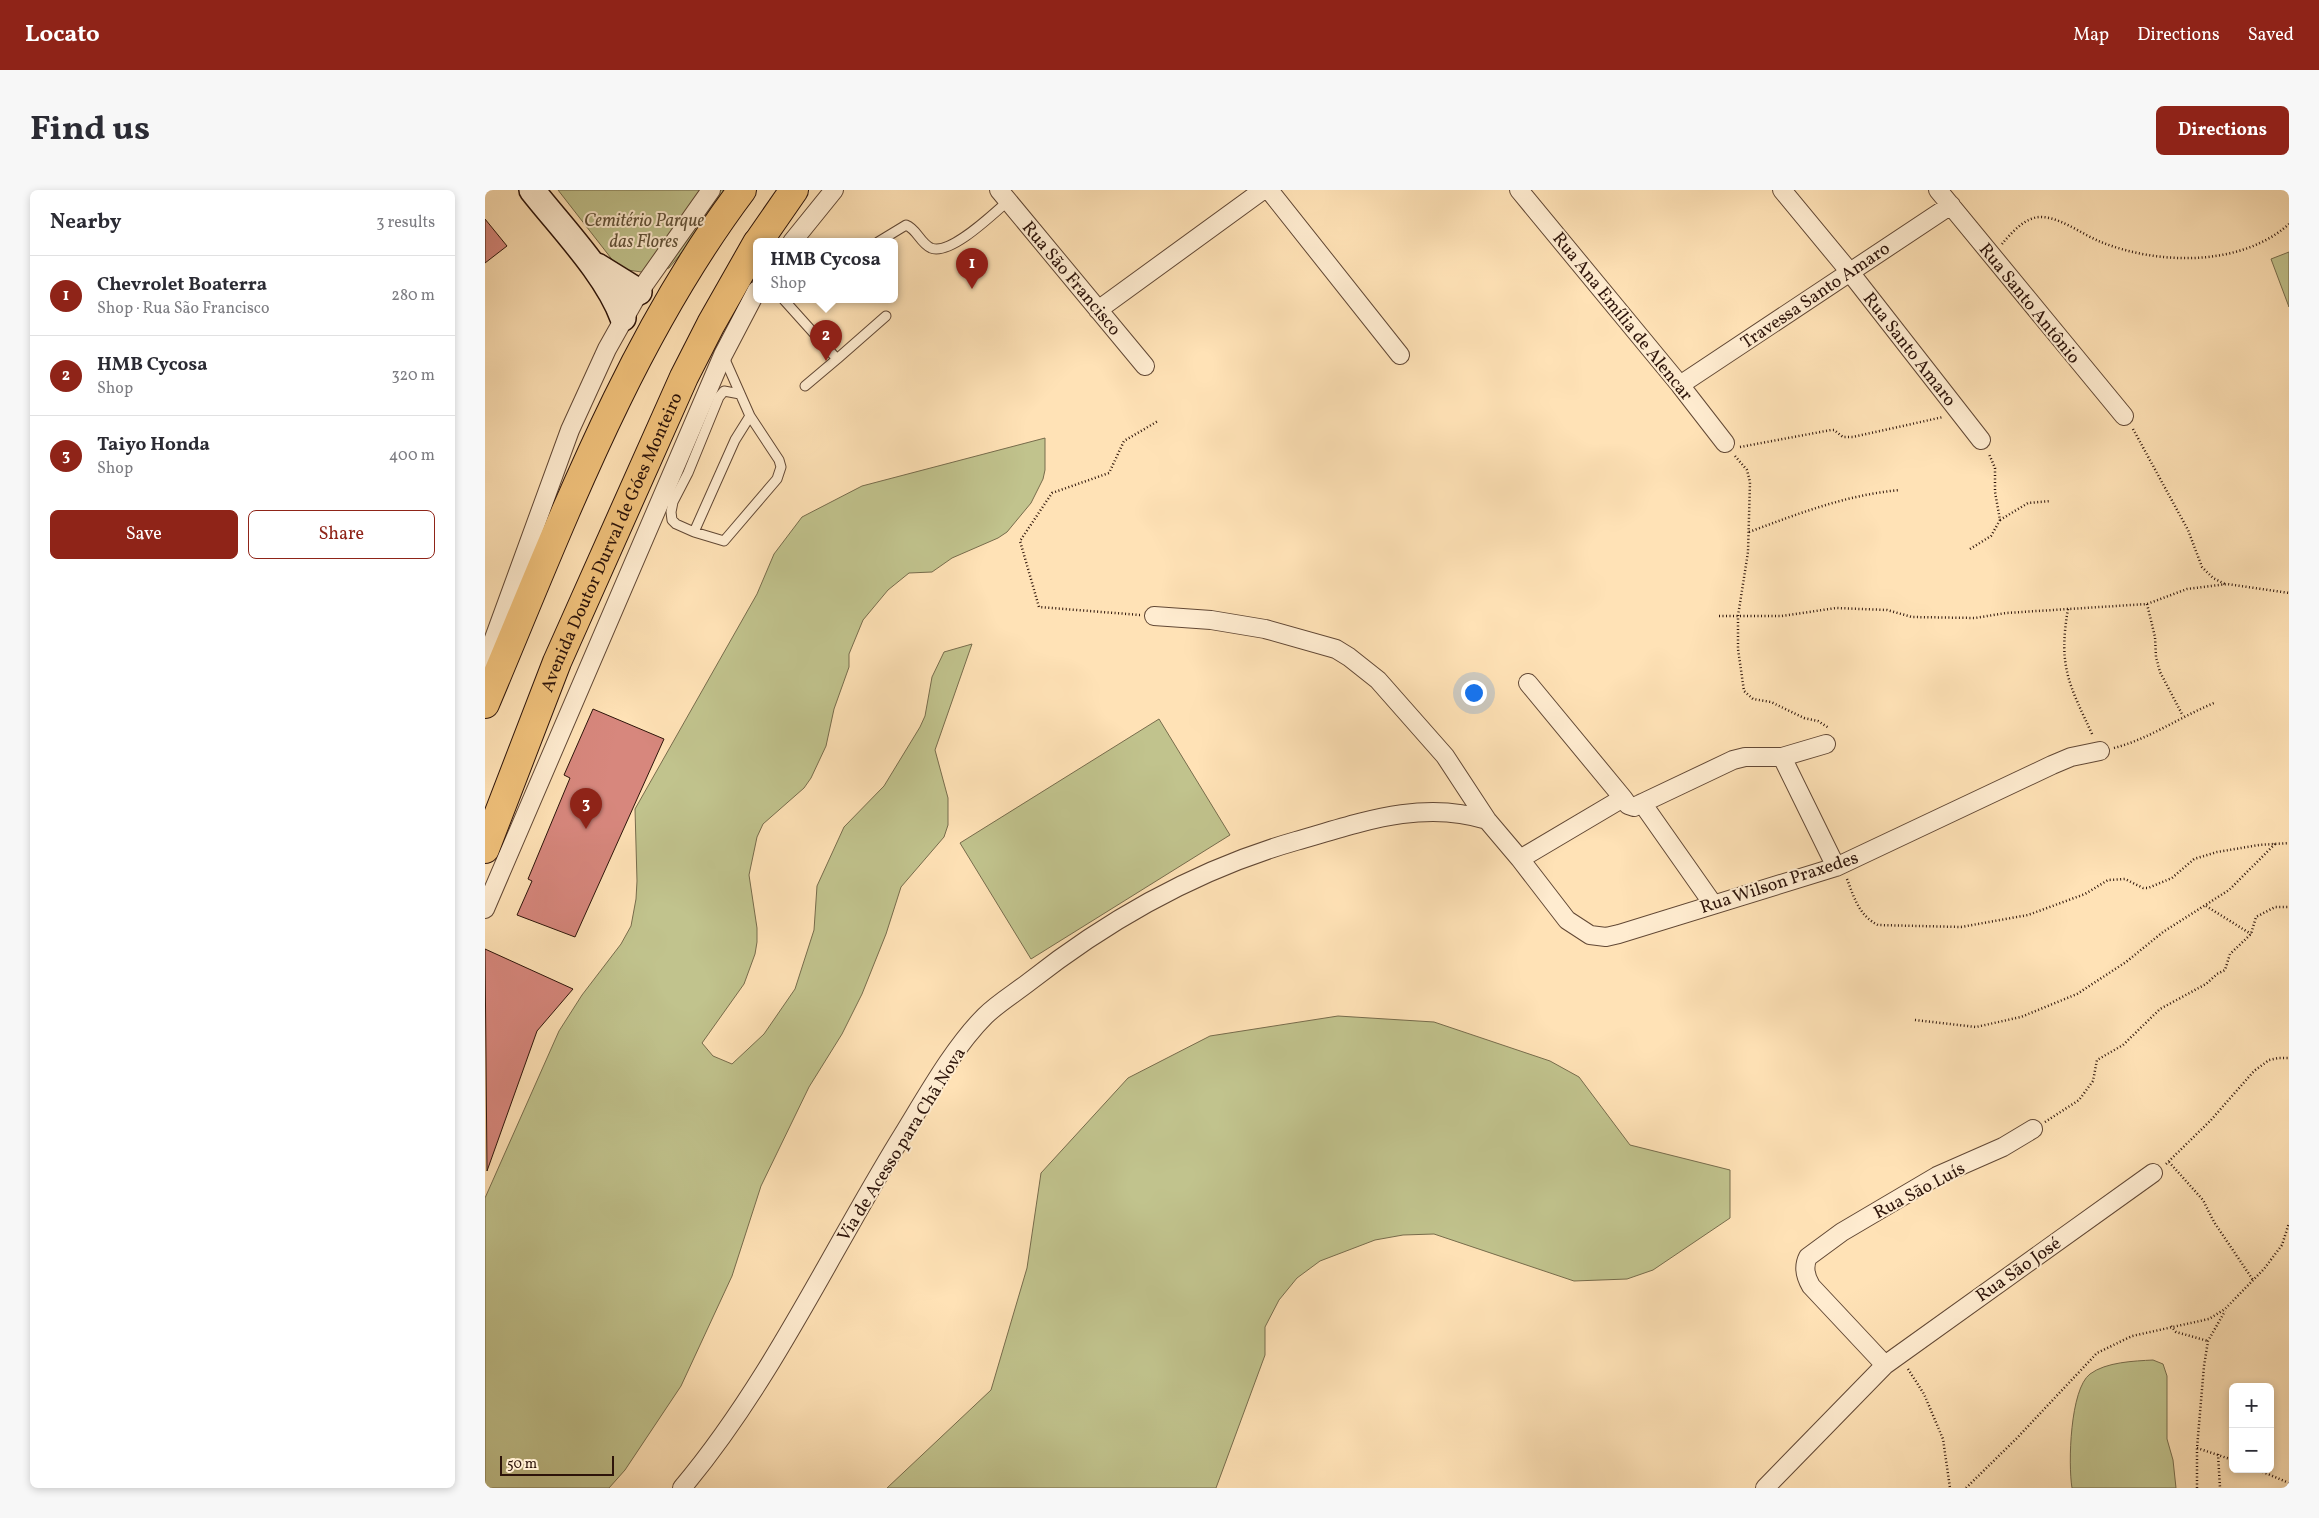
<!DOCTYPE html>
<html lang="en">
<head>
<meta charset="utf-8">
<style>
	:root { --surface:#fff; --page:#f7f7f7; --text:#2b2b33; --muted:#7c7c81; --line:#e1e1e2; --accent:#8f2418 }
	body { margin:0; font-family:Vollkorn,serif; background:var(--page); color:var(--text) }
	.controls { position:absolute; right:15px; bottom:15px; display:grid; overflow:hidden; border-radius:8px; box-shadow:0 2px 8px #0003 }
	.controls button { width:45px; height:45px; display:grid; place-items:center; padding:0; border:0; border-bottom:1px solid var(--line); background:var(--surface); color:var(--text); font:25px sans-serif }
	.scale { position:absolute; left:15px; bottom:12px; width:114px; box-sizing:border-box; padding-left:5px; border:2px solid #2d140a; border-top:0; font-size:14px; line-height:18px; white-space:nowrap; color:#2d140a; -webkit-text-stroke:4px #ffecd0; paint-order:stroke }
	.you { position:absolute; left:988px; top:502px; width:18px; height:18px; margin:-12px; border:4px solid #fff; border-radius:50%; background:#1a73e8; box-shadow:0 0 0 8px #1a73e833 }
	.badge { display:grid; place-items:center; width:32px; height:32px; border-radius:50%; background:var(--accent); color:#fff; font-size:16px; font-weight:700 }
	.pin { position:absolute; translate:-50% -41px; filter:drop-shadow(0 1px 2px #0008) }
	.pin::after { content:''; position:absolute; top:26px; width:18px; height:15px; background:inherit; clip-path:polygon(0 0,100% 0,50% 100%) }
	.popup { position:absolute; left:268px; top:48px; width:145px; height:65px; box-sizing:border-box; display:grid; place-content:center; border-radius:8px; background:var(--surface); filter:drop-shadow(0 1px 4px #0005); font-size:16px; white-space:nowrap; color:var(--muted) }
	.popup b { font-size:19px; color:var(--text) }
	.popup::after { content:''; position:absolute; left:50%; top:100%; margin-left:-10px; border:10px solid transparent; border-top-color:var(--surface) }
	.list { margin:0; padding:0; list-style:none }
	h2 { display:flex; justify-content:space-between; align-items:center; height:65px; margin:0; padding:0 20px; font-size:21px }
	h2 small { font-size:16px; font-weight:400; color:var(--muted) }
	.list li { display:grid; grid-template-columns:32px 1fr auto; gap:15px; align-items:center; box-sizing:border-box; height:80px; padding:0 20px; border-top:1px solid var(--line) }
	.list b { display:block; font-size:19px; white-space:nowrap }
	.list p { margin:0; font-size:16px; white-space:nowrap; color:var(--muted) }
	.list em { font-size:16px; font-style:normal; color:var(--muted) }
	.actions { display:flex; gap:10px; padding:15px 20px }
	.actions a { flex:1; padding:11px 0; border:1px solid var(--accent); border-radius:8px; text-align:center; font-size:18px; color:var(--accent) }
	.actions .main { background:var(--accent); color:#fff }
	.map { position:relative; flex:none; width:1804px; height:1298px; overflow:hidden; border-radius:8px }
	header { display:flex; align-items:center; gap:30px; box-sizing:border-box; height:70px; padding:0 25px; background:var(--accent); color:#fff }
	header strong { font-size:24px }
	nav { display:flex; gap:28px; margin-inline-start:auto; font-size:18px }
	.intro { display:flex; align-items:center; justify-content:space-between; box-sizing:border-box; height:120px; padding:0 30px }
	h1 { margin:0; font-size:35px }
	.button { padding:12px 22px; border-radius:8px; background:var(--accent); color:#fff; font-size:18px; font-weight:700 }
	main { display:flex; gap:30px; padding:0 30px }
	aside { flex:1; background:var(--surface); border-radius:8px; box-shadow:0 2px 8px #0003 }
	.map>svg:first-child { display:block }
	.green { fill:#c1c38d; stroke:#776c4c }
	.building { fill:#d7877d; stroke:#2d140a }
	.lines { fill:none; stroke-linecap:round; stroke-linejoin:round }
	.lane-casing { stroke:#624835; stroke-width:11 }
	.street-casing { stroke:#624835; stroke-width:20 }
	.secondary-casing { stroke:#2d140a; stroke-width:28 }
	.highway-casing { stroke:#2d140a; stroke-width:30 }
	.path { stroke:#2d140a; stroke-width:2.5; stroke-dasharray:1 2.5; stroke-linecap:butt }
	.lane { stroke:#ffecd0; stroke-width:9 }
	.street { stroke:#ffecd0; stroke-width:18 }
	.secondary { stroke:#ffecd0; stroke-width:25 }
	.highway { stroke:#f0c17b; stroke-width:28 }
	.labels { text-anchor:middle; stroke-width:4; stroke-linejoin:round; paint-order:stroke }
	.park-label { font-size:18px; font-style:italic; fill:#615138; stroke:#ffecd0 }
	.street-label { font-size:18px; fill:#2d140a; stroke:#ffecd0 }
</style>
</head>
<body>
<header>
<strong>Locato</strong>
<nav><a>Map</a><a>Directions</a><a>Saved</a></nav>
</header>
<div class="intro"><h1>Find us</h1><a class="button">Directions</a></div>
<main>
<aside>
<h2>Nearby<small>3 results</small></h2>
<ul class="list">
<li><span class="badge">1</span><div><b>Chevrolet Boaterra</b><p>Shop · Rua São Francisco</p></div><em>280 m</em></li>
<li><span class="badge">2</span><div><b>HMB Cycosa</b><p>Shop</p></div><em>320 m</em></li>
<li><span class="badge">3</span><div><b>Taiyo Honda</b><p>Shop</p></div><em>400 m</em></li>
</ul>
<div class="actions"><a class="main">Save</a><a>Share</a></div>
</aside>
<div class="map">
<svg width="1804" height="1298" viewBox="0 0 1804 1298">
	<rect width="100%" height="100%" fill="#ffe2b6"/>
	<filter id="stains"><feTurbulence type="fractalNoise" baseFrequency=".004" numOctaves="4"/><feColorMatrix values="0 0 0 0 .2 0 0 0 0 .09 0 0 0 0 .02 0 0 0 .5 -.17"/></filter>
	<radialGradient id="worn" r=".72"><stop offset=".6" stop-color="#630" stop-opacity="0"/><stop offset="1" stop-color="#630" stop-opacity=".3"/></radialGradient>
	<path class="green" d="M73,0H249L184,78L163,83L143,80L129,72Z
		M1804,62V117L1786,69Z
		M560,248V280L558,289L546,313L522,342L513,348L467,368L447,382L424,383L403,400L378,430L364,464V477L349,519L341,556L326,588L319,598L278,634L272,647L264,685L272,738V752L270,764L259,794L217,853L228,866L247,874L279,844L310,799L329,740L332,696L359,637L399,596L435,537L440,526L447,487L459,462L487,454L450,560L463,608V635L459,647L416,697L401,744L377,804L357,844L324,897L276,996L247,1086L196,1196L140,1280L124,1298H0V1008L74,841L97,805L136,754L146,736L151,709L152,691L150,619L272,404L289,364L317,327L377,296Z
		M674,529L745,645L546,769L475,653Z
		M853,826L949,832L1065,871L1094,887L1145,955L1245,980V1028L1168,1080L1142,1089L1089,1091L949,1044L918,1045L890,1050L835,1071L812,1088L794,1110L780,1137V1165L731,1298H402L506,1200L542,1078L556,983L643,888L725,846Z
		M1668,1170L1678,1174L1682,1186V1249L1688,1270L1691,1298H1587C1583,1274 1585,1199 1605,1184C1621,1172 1649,1171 1668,1170Z"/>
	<path class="building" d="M0,29L22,56L0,73Z
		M108,519L179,549L90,747L32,725L47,691L43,689L85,588L79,585Z
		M0,759L88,799L52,841L2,981Z"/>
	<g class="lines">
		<defs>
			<path id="lane" d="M393,52L421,35C432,39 435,53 446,58C465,66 508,24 523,11
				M299,110L352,169L401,126
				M238,165L265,226L294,270L296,277L292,289L239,351L209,342L191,334L187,330L186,322L188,312L203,283L234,207L239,201L255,204
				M320,196L352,169
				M209,342L250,250L265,226"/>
			<path id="street" d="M514,0L660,176
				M784,0L915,165
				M1034,0L1195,195L1240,253
				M1297,0L1364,81L1496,250
				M1453,0L1639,226
				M307,52L349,0
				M613,120L778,0
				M1195,195L1466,15
				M669,426L726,430L780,439L851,459L864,467L893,490L960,566L1002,630L1035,669L1082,730L1105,745L1121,747L1134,744L1351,677L1567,575L1586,567L1615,561
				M0,473L85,240L122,159L154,102L226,0
				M1043,493L1138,608
				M1297,567L1351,677
				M1157,613L1228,714
				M1035,669L1138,608L1143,615L1149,617L1248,570L1260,567H1297L1341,554
				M0,719L238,165L272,100
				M1400,1175L1326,1096C1320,1086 1318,1077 1323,1067L1357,1042L1452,986L1518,957L1548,939
				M197,1298C285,1193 343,1067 414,951C439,911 467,859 500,826C513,813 530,803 544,792C624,729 713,679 811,651C874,633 937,609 1002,630
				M1280,1298L1400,1175L1668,983"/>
			<path id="secondary" d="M47,0C76,37 122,84 138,128
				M112,76L154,102"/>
			<g id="highway">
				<path d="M273,52L309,0"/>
				<path d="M0,514C74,339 142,153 257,0"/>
				<path id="s1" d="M0,659L72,472L199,187L226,134L272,53"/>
			</g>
		</defs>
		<use href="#lane" class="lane-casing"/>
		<use href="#street" class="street-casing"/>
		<use href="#secondary" class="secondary-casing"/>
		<use href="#highway" class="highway-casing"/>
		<path class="path" d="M1517,54C1526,43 1541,26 1557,27C1577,28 1598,45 1616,52C1673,75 1756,77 1804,34
			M1648,239L1703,340L1717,377L1728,388L1740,394
			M1255,257L1346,240H1349L1358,247H1368L1458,227
			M1250,266L1262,280L1265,292L1263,362L1253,426V459L1259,501L1268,509L1286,512L1319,528L1333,531L1344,538
			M1515,330L1543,313L1566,311
			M1264,342C1315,323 1361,305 1415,300
			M1485,359L1506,346L1515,330L1510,302V278L1504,264
			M1662,414L1670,447L1671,467L1675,482L1698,526
			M1583,419C1573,477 1584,494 1608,546
			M655,425L554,417L535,351L567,303L624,283L639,251L673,231
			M1234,426H1297L1351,418L1402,420L1427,427L1490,428L1521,423L1662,414L1702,399L1742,394L1804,403
			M1629,558C1664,549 1695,527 1729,513
			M1362,689C1369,707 1374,726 1393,735L1476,737L1543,725L1600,704L1623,690L1640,689L1658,698H1663L1687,688L1709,669L1732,662L1774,655L1804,653
			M1721,716L1766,744
			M1430,830L1491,837L1536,827L1592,804L1641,772L1678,742L1744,700L1790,654
			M1560,932L1594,910L1608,891L1612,870L1638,855L1675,819L1721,794L1732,784L1740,780L1745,764L1766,744L1771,727L1790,717H1804
			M1684,972L1718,1010L1729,1032L1768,1090
			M1681,974L1726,930L1769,881L1784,870L1793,868H1804
			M1686,1136L1691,1142L1723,1151
			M1423,1179L1439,1204L1458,1249L1465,1298
			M1712,1258L1748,1270
			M1733,1264L1735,1298
			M1771,1279L1804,1293
			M1481,1298L1532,1248L1612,1163L1647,1146L1724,1129L1740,1119L1779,1079L1797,1055L1804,1033
			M1712,1298V1258L1719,1176L1723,1151L1740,1121"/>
		<use href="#lane" class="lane"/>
		<use href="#street" class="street"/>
		<use href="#secondary" class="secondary"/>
		<use href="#highway" class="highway"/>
	</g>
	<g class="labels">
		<g class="park-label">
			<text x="159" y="36">Cemitério Parque<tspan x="159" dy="21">das Flores</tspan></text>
		</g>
		<g class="street-label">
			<text transform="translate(587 88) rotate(50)" y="6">Rua São Francisco</text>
			<text transform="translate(1330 105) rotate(-34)" y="6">Travessa Santo Amaro</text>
			<text transform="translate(1545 113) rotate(51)" y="6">Rua Santo Antônio</text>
			<text transform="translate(1138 126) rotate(51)" y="6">Rua Ana Emília de Alencar</text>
			<text transform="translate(1425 159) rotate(52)" y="6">Rua Santo Amaro</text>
			<text dy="6" stroke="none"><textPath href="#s1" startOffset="332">Avenida Doutor Durval de Góes Monteiro</textPath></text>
			<text transform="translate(1294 692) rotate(-18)" y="6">Rua Wilson Praxedes</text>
			<text transform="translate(416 954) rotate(-58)" y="6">Via de Acesso para Chã Nova</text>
			<text transform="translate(1434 1000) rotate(-28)" y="6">Rua São Luís</text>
			<text transform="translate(1533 1079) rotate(-35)" y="6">Rua São José</text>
		</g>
	</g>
	<rect width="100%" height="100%" filter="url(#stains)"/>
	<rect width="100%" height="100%" fill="url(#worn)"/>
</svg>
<div class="controls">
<button>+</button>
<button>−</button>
</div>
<div class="scale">50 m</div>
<div class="you"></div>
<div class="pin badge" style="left:487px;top:99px">1</div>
<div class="pin badge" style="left:341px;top:171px">2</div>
<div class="popup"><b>HMB Cycosa</b>Shop</div>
<div class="pin badge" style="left:101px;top:639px">3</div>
</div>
</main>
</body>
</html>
